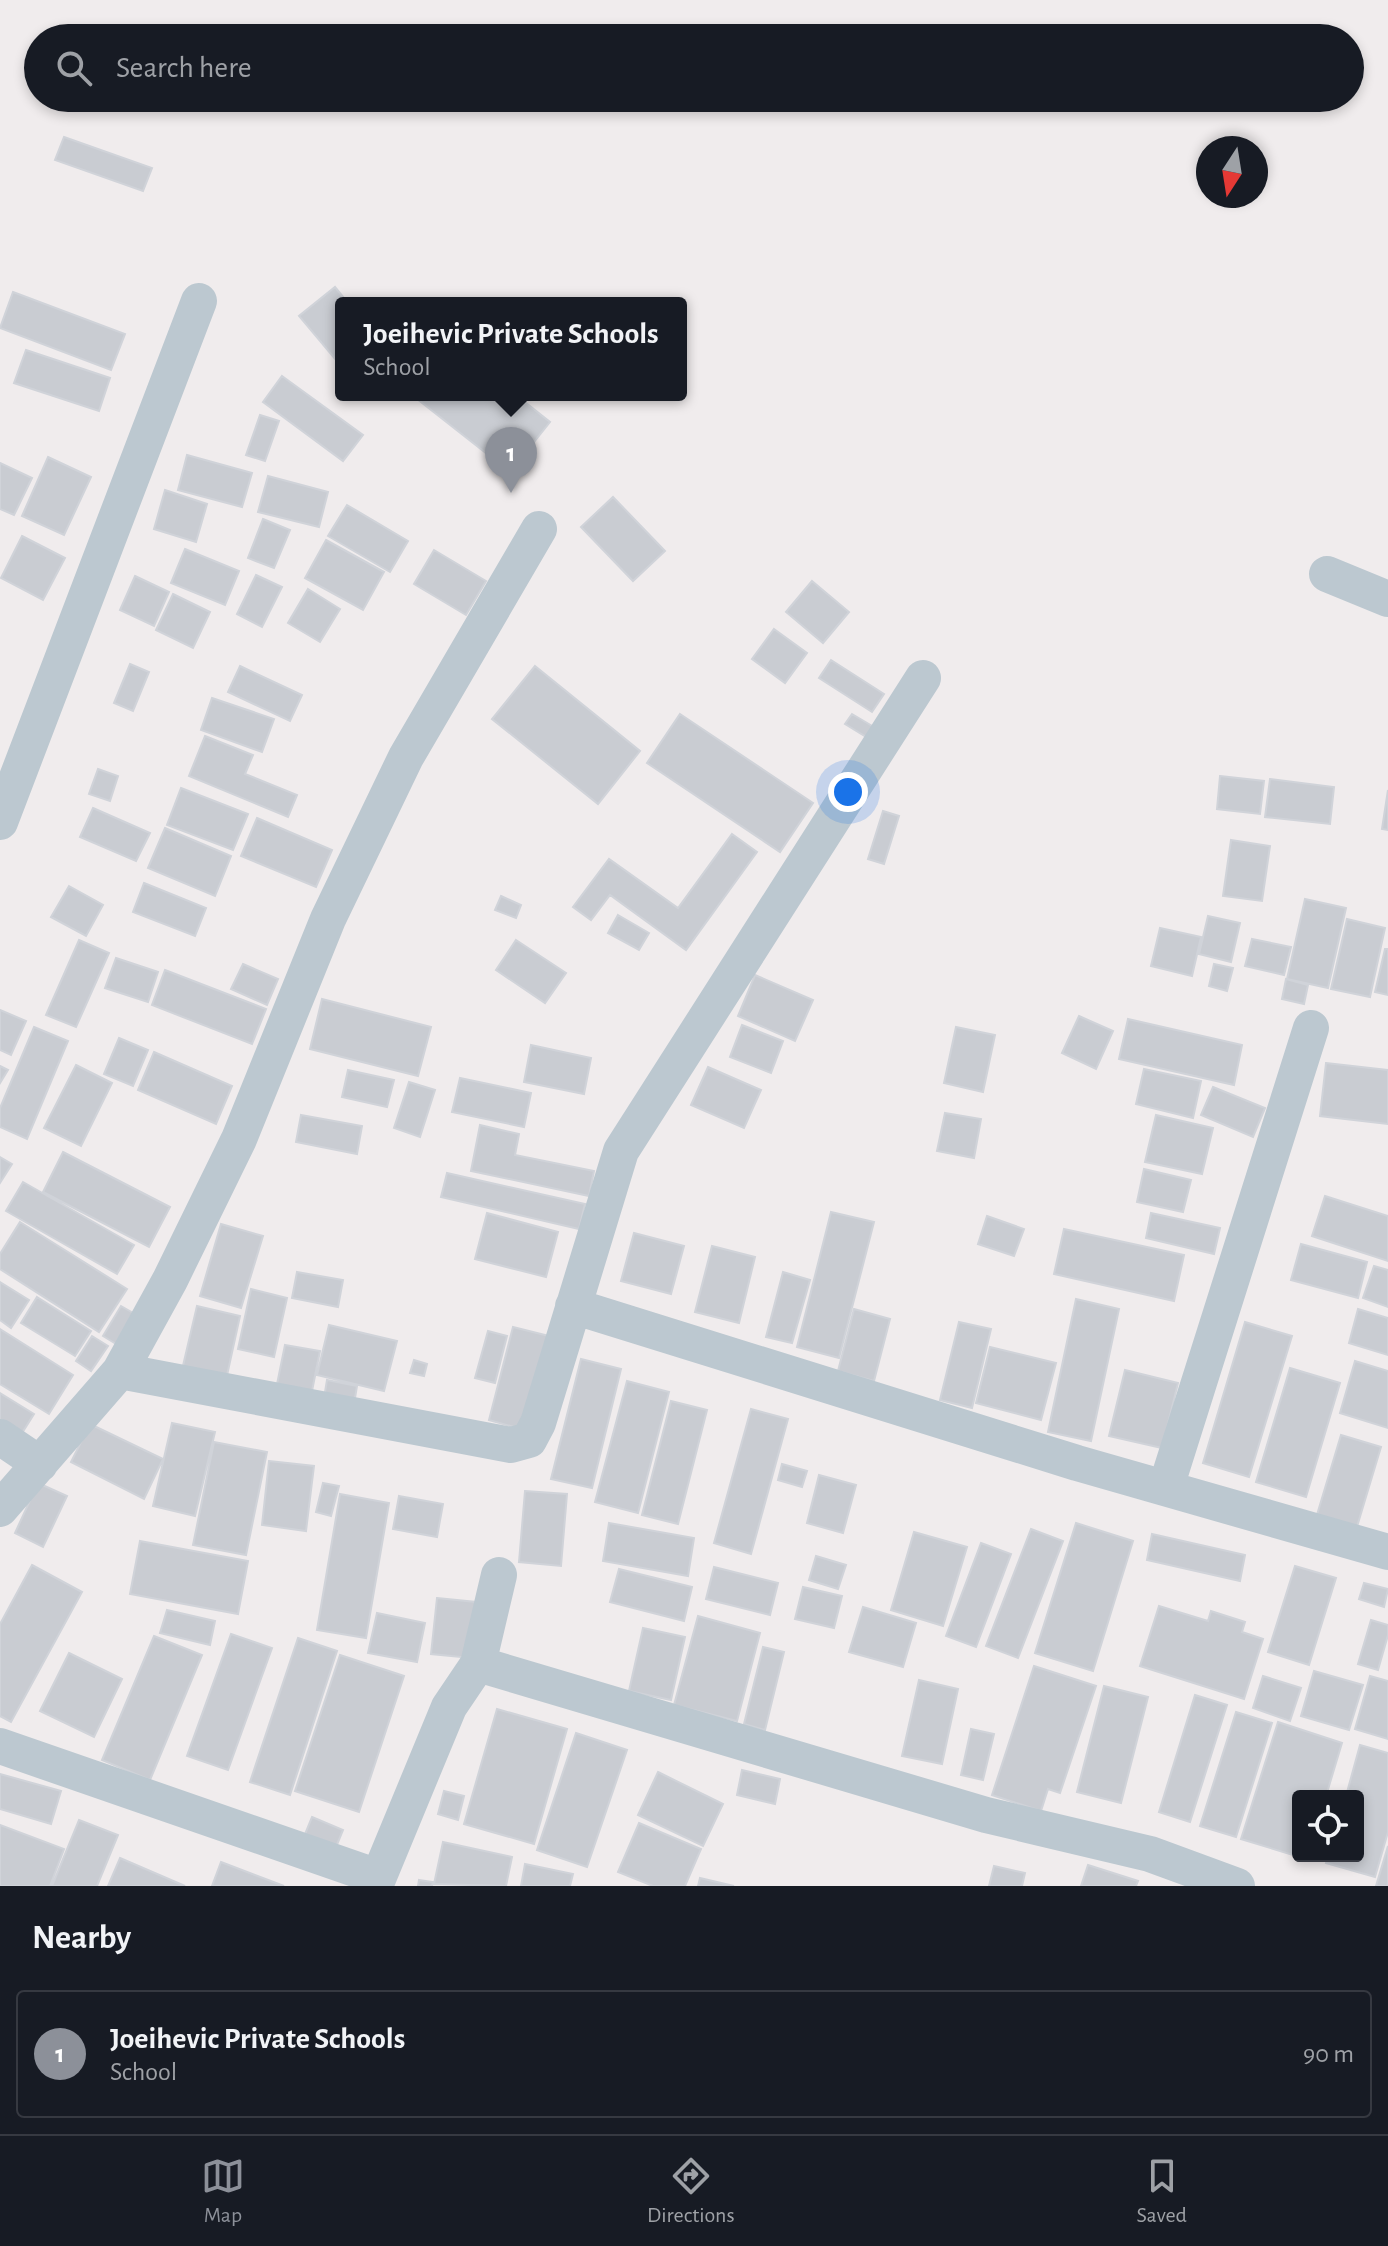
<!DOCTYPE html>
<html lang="en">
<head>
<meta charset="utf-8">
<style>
	:root { --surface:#171b24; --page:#20242c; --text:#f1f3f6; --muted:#9ea1a6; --line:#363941; --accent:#8c9099 }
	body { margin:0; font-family:"Alegreya Sans",sans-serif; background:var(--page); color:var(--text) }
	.controls { position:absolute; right:24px; bottom:24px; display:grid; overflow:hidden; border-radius:8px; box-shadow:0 4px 12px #0003 }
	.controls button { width:72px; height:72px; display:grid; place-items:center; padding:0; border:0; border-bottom:2px solid var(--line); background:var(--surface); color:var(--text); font:40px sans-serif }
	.compass { position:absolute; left:1196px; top:136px; width:72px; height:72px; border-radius:50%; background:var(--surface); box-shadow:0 4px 12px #0003; rotate:192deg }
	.you { position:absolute; left:848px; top:792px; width:28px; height:28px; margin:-20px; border:6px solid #fff; border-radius:50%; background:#1a73e8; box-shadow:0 0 0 12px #1a73e833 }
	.badge { display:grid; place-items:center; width:52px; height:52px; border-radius:50%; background:var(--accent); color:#fff; font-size:26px; font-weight:700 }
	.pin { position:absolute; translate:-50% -66px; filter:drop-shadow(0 2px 4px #0008) }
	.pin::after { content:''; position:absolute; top:42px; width:28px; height:24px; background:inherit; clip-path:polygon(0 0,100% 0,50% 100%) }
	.popup { position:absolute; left:335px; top:297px; width:352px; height:104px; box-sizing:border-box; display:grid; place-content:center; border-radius:8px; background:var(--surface); filter:drop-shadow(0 2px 6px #0005); font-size:26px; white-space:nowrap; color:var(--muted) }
	.popup b { font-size:30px; color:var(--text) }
	.popup::after { content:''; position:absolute; left:50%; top:100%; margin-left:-16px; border:16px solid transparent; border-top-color:var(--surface) }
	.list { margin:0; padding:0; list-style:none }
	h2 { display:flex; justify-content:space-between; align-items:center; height:104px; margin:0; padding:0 32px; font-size:34px }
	h2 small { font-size:26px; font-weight:400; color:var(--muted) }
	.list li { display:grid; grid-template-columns:52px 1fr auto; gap:24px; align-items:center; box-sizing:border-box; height:128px; margin:0 16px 16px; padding:0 16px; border:2px solid var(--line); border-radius:8px }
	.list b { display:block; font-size:30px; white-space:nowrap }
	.list p { margin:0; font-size:26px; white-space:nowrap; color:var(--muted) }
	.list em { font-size:26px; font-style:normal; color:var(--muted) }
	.icon { flex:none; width:44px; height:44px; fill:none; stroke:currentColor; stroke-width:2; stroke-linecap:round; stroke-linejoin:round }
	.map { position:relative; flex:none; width:1388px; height:1886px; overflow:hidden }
	.search { position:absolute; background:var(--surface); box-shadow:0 4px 12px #0003; left:24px; right:24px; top:24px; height:88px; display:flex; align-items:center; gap:20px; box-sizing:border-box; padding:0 28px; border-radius:44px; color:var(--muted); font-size:30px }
	.sheet { height:248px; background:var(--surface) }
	nav { display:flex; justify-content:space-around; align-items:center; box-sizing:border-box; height:112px; border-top:2px solid var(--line); background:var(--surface); font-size:22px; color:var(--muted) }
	nav a { display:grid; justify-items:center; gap:4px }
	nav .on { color:var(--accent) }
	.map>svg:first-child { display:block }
	.building { fill:#c9ccd2; stroke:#d0d3d9; stroke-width:2 }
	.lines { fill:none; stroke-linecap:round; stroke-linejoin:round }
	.minor { stroke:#bcc8d0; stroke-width:36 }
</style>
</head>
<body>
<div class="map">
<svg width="1388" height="1886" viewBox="0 0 1388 1886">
	<rect width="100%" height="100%" fill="#f0eced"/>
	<path class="building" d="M64,137L152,168L143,191L55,160Z
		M335,287L348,303H341V366L299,316Z
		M13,292L125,334L111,370L0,328Z
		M26,350L110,378L99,411L14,383Z
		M282,376L363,435L343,461L263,402Z
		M412,395H516L550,422L510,472Z
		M260,415L279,421L265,461L246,455Z
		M187,455L252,473L242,507L178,490Z
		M48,457L91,477L64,535L22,516Z
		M0,463L32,478L14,515L0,509Z
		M268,476L328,492L319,527L258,512Z
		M165,490L207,504L196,542L154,529Z
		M613,497L665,551L633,581L581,527Z
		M347,505L408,541L390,572L328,536Z
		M263,519L290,530L274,568L248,558Z
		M22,536L65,558L43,600L1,578Z
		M326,540L384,572L363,610L305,578Z
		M185,549L239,571L225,605L171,583Z
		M434,550L486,581L466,615L414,584Z
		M256,575L282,587L262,627L237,614Z
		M135,576L169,592L154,626L120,610Z
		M812,581L849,612L823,643L786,612Z
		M308,589L340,609L320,642L288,623Z
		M173,594L210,612L193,648L156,630Z
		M774,629L807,653L785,683L752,659Z
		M831,660L884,694L872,712L819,678Z
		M130,664L149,672L133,711L114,703Z
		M240,666L302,695L290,721L228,692Z
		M535,666L640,751L598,804L492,719Z
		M212,698L274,719L262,752L201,730Z
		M680,714L813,803L780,852L647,763Z
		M852,714L874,727L868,738L845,724Z
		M205,736L253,755L245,774L297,795L288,817L189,776Z
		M98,769L118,776L110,801L89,794Z
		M1220,776L1264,781L1260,814L1217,809Z
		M1270,779L1334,787L1330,824L1265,817Z
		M181,788L248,814L233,850L167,825Z
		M1388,790V830L1382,829Z
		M93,808L150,833L136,861L80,837Z
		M883,811L899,816L884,864L868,859Z
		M257,818L332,850L316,887L241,856Z
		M165,828L231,856L215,896L148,868Z
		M732,834L757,852L686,950L610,895L591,920L573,907L609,859L678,908Z
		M1231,840L1270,846L1262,901L1223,896Z
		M144,883L206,908L195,936L133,912Z
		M69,886L103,905L86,936L51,917Z
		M501,896L521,905L516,918L495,910Z
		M1305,899L1346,908L1328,988L1287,979Z
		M618,915L649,933L639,950L608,933Z
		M1208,916L1240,923L1231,962L1199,954Z
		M1347,919L1385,928L1370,997L1331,989Z
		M1160,928L1201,937L1192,976L1151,966Z
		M1252,939L1291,947L1284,975L1245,966Z
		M79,940L109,953L76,1027L46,1015Z
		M516,940L566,973L545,1003L496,970Z
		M1385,949H1388V995L1375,992Z
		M116,958L158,972L148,1002L105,988Z
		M243,964L278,979L267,1005L231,989Z
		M1214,964L1233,968L1227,991L1209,986Z
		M165,970L266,1009L252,1044L152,1005Z
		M755,975L813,1000L795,1041L738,1016Z
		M1286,979L1308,985L1304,1004L1282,999Z
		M322,999L431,1027L418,1076L310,1049Z
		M0,1010L26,1021L11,1055L0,1050Z
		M1079,1016L1113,1031L1096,1069L1062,1053Z
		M1128,1019L1242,1045L1234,1085L1119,1059Z
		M742,1025L783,1041L771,1073L730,1057Z
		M34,1027L68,1041L27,1139L0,1127V1108Z
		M956,1027L995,1035L983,1092L944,1083Z
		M119,1038L148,1050L133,1086L104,1074Z
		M531,1045L591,1058L584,1094L524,1082Z
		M154,1052L232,1086L216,1124L138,1090Z
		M1326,1063L1388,1070V1124L1320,1116Z
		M76,1065L112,1083L81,1146L44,1128Z
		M0,1066L8,1070L0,1083Z
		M708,1067L761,1090L744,1128L691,1105Z
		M1144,1069L1201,1081L1193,1118L1136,1104Z
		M348,1070L394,1080L387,1107L342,1097Z
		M460,1078L531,1093L524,1127L452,1112Z
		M409,1082L435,1090L420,1137L394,1128Z
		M1213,1087L1265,1108L1253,1137L1201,1115Z
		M945,1113L981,1119L974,1158L937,1151Z
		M301,1115L362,1126L357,1154L296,1142Z
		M1156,1115L1213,1128L1202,1174L1145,1162Z
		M480,1125L519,1134L515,1155L594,1171L589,1196L471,1171Z
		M63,1152L170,1207L149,1247L43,1192Z
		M0,1157L12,1164L0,1183Z
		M1144,1169L1191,1180L1183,1212L1137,1202Z
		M447,1173L585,1204L579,1229L441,1197Z
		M23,1182L134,1245L117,1274L6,1211Z
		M1325,1196L1388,1216V1261L1312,1236Z
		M831,1212L874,1222L839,1358L797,1347Z
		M487,1213L558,1232L546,1277L475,1259Z
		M1151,1213L1220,1228L1214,1254L1146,1238Z
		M987,1216L1024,1229L1014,1256L978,1244Z
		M20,1222L127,1289L99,1332L0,1269V1254Z
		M221,1224L263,1236L241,1308L200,1296Z
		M1064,1229L1184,1255L1174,1301L1054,1274Z
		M634,1233L684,1246L671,1294L621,1281Z
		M1301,1244L1367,1262L1358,1298L1291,1280Z
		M712,1246L755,1257L739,1323L695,1312Z
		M1374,1266L1388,1270V1307L1363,1298Z
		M297,1272L343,1280L338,1307L292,1298Z
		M783,1272L810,1280L792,1343L766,1337Z
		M0,1282L29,1300L11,1328L0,1320Z
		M251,1289L287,1298L274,1357L238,1349Z
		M37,1297L91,1331L75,1356L21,1323Z
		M1076,1299L1119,1309L1091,1441L1048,1432Z
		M121,1306L135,1314L116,1344L103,1336Z
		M197,1306L240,1316L226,1380L182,1370Z
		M854,1309L890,1319L874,1381L838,1371Z
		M1358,1309L1388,1318V1355L1349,1343Z
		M959,1322L991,1329L972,1408L940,1400Z
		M1245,1322L1292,1336L1249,1477L1203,1463Z
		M329,1325L397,1341L384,1391L317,1375Z
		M513,1327L553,1337L528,1431L489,1420Z
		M0,1329L73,1375L49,1414L0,1384Z
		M488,1331L507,1336L495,1383L475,1378Z
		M92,1336L108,1346L91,1371L76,1361Z
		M285,1345L320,1351L309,1406L274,1399Z
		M990,1347L1056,1363L1041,1420L976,1403Z
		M581,1359L621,1369L592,1488L551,1479Z
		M414,1360L427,1364L424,1376L410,1373Z
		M1355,1361L1388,1371V1428L1340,1413Z
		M1290,1368L1340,1383L1306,1497L1256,1482Z
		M1125,1370L1178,1383L1162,1448L1109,1436Z
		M327,1380L357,1386L354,1404L324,1398Z
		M627,1381L669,1392L638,1513L595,1502Z
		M0,1393L34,1414L22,1433L0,1419Z
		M671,1401L707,1410L678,1524L642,1515Z
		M751,1409L788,1419L751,1554L714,1543Z
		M172,1423L215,1432L195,1516L153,1506Z
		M90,1424L163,1459L144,1499L71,1462Z
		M1341,1435L1381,1447L1356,1530L1316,1518Z
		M214,1442L267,1452L246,1555L193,1545Z
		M269,1461L314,1466L306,1531L262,1525Z
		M782,1464L807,1471L802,1487L778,1480Z
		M819,1475L856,1485L843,1533L807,1523Z
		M38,1483L67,1496L43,1547L15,1533Z
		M323,1483L339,1486L331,1516L316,1512Z
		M525,1491L567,1494L561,1566L519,1562Z
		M340,1494L389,1503L366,1638L317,1630Z
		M399,1496L443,1504L437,1537L393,1529Z
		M609,1523L694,1538L688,1576L603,1561Z
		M1076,1523L1133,1541L1093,1671L1035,1653Z
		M1031,1529L1063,1541L1018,1658L986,1646Z
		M914,1532L967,1547L943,1626L891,1610Z
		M1152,1534L1245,1555L1240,1581L1147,1560Z
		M140,1541L248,1561L238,1614L130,1594Z
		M981,1543L1011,1554L976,1647L946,1636Z
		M816,1556L846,1565L838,1589L809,1580Z
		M32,1565L82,1592L11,1722L0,1716V1624Z
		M1295,1566L1336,1578L1309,1665L1268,1652Z
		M714,1567L778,1583L770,1615L706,1599Z
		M619,1569L692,1587L684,1621L610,1602Z
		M1364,1583L1388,1589L1384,1607L1359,1599Z
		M803,1587L842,1596L834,1628L795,1619Z
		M437,1598L476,1602L471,1658L431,1654Z
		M1159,1606L1208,1621L1211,1611L1245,1622L1242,1632L1263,1639L1244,1699L1140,1666Z
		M863,1607L916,1623L903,1667L849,1652Z
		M167,1610L215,1621L210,1645L160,1633Z
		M377,1613L425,1623L417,1662L368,1653Z
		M698,1616L760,1633L737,1721L674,1705Z
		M1371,1620L1388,1625V1635L1378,1670L1358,1664Z
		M643,1628L685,1637L671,1700L629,1691Z
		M231,1634L272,1648L228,1770L187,1756Z
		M154,1636L202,1655L150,1780L102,1760Z
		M298,1638L337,1651L290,1795L250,1782Z
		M763,1647L784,1652L765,1730L744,1724Z
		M69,1653L122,1679L94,1737L40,1711Z
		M340,1655L404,1676L359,1812L295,1791Z
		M1034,1666L1096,1686L1060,1793L1048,1789L1041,1811L992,1795Z
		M1314,1671L1363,1685L1349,1730L1301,1716Z
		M1263,1676L1301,1688L1290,1721L1253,1708Z
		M1370,1676L1388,1681V1739L1355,1729Z
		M919,1680L958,1689L942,1764L902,1756Z
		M1104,1686L1148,1697L1121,1803L1077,1792Z
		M1195,1695L1227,1705L1190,1822L1159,1812Z
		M497,1709L567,1729L534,1844L464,1824Z
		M1236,1712L1272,1723L1236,1837L1200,1826Z
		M1278,1722L1342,1743L1326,1796H1298V1856H1307L1306,1859L1241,1839Z
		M971,1729L994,1734L983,1780L961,1775Z
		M576,1733L627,1750L587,1867L537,1850Z
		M1360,1745L1388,1753V1832L1375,1877L1326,1863L1328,1856H1358V1796H1346Z
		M742,1770L780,1779L775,1804L737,1795Z
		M658,1772L723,1804L703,1846L638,1815Z
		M0,1774L61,1791L51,1824L0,1809Z
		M444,1791L464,1796L458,1820L438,1814Z
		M312,1817L343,1830L332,1857L301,1844Z
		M79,1820L118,1835L97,1886H52Z
		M639,1823L701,1849L685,1886H653L618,1872Z
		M0,1825L64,1849L50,1886H0Z
		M443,1842L512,1857L506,1886L434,1884Z
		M1388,1846V1886H1376Z
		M120,1858L185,1886H108Z
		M221,1862L284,1886H212Z
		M525,1864L573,1874L570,1886H521Z
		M1088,1865L1138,1881L1136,1886H1081Z
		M994,1866L1025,1873L1022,1886H989Z
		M700,1878L734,1886H698Z
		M419,1880L433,1882L432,1886H418Z"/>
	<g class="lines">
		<path class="minor" d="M1327,574L1388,599
			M0,822L199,301
			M573,1306L1077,1463L1388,1552
			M120,1371L511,1445L529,1440L538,1423L621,1151L923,678
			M0,1437L40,1464
			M1166,1487L1311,1028
			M0,1509L120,1371L170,1280L239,1139L328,919L406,757L539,529
			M478,1664L986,1815L1150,1854L1237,1886
			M0,1746L378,1877
			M375,1886L449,1707L478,1664L499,1575"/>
	</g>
</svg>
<div class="controls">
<button><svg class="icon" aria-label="locate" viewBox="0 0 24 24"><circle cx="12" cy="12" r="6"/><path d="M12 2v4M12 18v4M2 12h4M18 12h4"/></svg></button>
</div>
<svg class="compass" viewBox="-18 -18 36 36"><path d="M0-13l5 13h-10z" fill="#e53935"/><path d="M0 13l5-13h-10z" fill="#9ea1a6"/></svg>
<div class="you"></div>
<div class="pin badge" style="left:511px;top:493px">1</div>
<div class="popup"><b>Joeihevic Private Schools</b>School</div>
<div class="search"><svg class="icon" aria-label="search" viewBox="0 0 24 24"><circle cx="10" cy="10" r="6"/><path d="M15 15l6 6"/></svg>Search here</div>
</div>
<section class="sheet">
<h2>Nearby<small></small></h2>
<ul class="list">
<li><span class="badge">1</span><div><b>Joeihevic Private Schools</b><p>School</p></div><em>90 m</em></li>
</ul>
</section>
<nav>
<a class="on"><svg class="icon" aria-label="map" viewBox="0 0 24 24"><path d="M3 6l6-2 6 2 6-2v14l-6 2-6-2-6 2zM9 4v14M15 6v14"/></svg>Map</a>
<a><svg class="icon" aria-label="directions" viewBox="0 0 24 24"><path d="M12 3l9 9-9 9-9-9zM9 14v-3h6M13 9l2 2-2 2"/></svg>Directions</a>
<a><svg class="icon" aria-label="saved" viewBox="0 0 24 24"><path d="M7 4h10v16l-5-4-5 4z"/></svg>Saved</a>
</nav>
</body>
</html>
